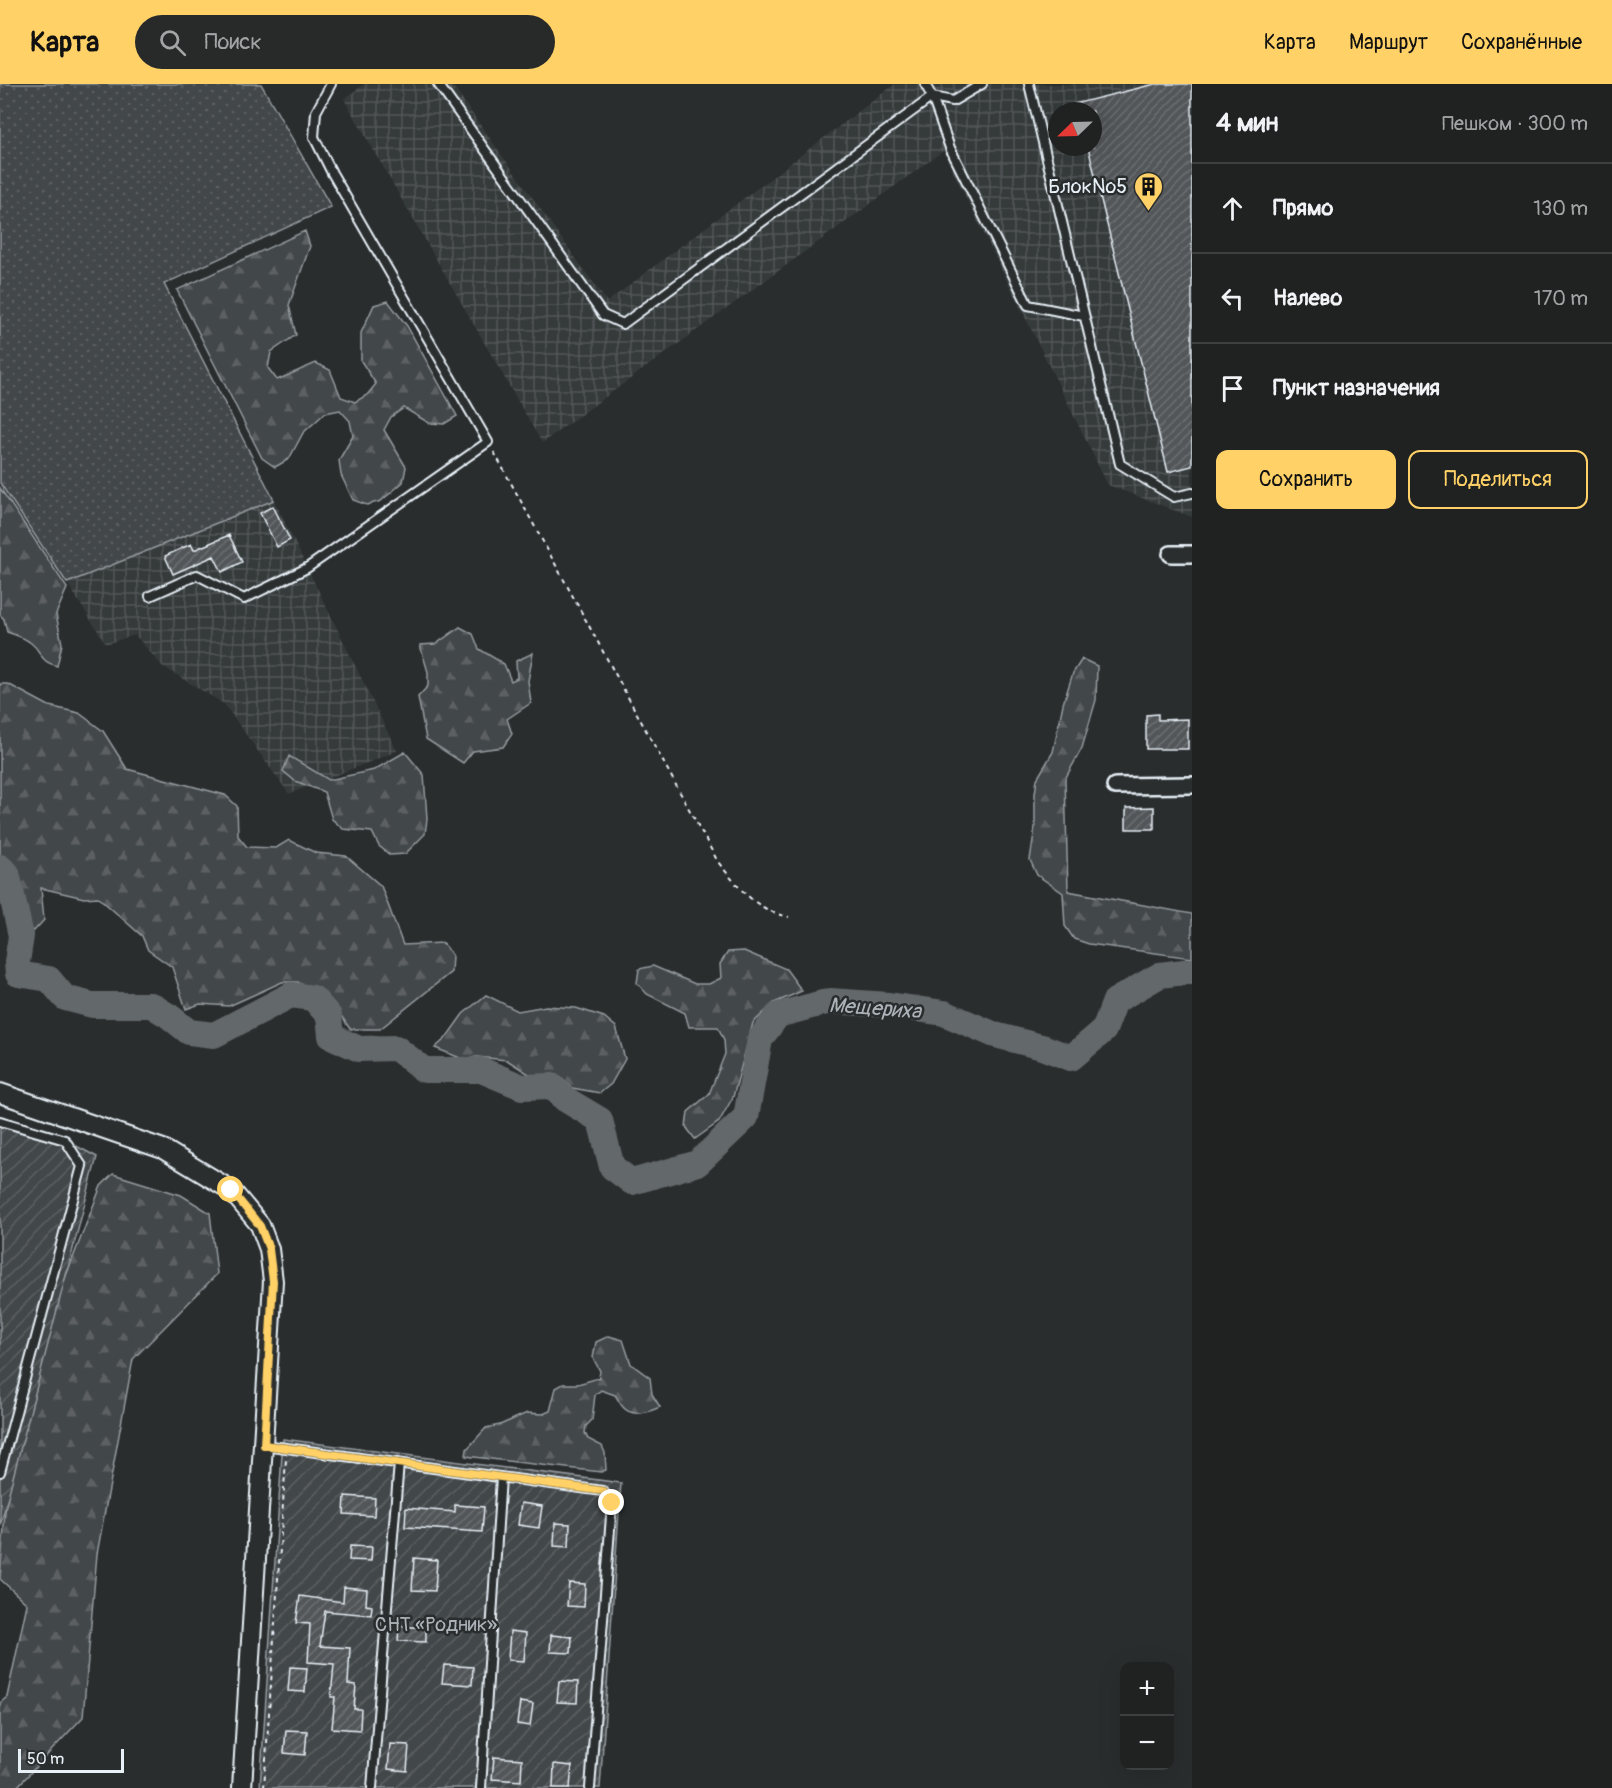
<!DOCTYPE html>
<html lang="ru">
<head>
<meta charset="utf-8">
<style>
	:root { --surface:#202222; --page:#282a2a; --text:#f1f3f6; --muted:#a2a4a5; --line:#3d3f40; --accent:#ffd166 }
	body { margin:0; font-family:Pangolin,sans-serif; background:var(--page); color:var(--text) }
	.controls { position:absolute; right:18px; bottom:18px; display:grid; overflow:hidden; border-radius:12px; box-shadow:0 6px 24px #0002 }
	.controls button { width:54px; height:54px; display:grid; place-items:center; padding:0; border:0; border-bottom:2px solid var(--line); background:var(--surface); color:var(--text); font:30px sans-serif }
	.compass { position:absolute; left:1048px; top:18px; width:54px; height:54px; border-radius:50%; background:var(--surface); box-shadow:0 6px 24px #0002; rotate:247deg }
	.scale { position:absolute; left:18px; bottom:15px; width:106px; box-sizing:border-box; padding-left:6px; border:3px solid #e8f1f8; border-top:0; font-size:16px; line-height:21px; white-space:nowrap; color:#e8f1f8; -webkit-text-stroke:4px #2a2d2e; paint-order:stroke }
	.stop { position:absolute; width:18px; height:18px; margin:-14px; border:4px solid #ffd166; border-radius:50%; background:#fff }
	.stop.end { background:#ffd166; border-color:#fff; box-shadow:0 2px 6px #0008 }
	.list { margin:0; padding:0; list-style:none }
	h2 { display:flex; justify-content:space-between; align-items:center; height:78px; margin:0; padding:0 24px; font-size:26px }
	h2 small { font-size:20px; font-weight:400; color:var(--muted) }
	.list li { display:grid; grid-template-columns:39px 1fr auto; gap:18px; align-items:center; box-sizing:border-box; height:90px; padding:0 24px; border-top:2px solid var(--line) }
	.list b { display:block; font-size:22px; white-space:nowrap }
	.list em { font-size:20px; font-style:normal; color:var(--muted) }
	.actions { display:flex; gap:12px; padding:18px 24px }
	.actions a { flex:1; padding:14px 0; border:2px solid var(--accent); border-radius:12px; text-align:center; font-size:21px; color:var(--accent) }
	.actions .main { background:var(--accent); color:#111 }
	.icon { flex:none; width:33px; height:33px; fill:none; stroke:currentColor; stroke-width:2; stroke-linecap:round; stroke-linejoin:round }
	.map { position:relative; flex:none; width:1192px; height:1704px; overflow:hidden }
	header { display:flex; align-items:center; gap:36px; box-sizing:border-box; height:84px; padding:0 30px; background:var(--accent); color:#111 }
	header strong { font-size:28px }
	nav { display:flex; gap:33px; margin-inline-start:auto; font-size:21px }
	.search { width:420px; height:54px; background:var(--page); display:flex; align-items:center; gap:15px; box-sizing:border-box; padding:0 21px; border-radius:33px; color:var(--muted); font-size:22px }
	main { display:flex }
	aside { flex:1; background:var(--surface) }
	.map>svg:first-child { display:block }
	.industrial { fill:url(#industrial-grid); fill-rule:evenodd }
	.grass { fill:url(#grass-dots); stroke:#959ca0; stroke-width:1.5 }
	.forest { fill:url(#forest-firs); stroke:#959ca0; stroke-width:1.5 }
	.garden { fill:url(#garden-furrows); stroke:#959ca0; stroke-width:1.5 }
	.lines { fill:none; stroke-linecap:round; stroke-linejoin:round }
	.river { stroke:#63686b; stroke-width:26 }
	.building { fill:url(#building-hatch); stroke:#e8f1f8; stroke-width:1.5 }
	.service-casing { stroke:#e8f1f8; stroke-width:12 }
	.minor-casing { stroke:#e8f1f8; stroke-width:20 }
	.tertiary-casing { stroke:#e8f1f8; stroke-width:22 }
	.path { stroke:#e8f1f8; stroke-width:2; stroke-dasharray:4.5 4.5; stroke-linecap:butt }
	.service { stroke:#2a2d2e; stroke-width:8 }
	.minor { stroke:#2a2d2e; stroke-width:15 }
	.tertiary { stroke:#2a2d2e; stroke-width:18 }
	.route { stroke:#ffd166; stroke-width:8 }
	.labels { text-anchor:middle; stroke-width:5; stroke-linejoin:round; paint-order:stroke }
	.poi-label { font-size:20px; fill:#e8f1f8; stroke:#2a2d2e; text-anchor:end }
	.park-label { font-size:20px; fill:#aeb5ba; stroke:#2a2d2e }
	.water-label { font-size:21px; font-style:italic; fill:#acb3b9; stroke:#2a2d2e }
</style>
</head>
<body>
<header>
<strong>Карта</strong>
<div class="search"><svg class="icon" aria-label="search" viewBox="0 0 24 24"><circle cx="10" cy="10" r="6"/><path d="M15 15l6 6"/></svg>Поиск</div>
<nav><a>Карта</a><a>Маршрут</a><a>Сохранённые</a></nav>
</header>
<main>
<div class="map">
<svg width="1192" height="1704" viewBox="0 0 1192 1704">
	<defs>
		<pattern id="industrial-grid" width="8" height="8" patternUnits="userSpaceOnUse" patternTransform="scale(1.5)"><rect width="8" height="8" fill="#363a3b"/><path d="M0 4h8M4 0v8" fill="none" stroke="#535758"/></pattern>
		<pattern id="grass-dots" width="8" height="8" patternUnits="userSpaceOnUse" patternTransform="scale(1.5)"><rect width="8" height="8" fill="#424648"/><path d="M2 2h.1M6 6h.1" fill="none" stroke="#5d6163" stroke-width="1.8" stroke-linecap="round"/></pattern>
		<pattern id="forest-firs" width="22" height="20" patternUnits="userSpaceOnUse" patternTransform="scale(1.5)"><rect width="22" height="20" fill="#424648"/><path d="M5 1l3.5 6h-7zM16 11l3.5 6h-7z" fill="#5d6163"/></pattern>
		<pattern id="garden-furrows" width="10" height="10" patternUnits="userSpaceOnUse" patternTransform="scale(1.5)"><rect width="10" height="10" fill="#424648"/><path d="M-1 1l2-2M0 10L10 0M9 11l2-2" fill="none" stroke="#5d6163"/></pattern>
		<pattern id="building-hatch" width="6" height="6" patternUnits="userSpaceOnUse" patternTransform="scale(1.5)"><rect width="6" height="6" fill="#535759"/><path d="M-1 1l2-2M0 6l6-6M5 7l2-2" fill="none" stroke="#6c7072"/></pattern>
	</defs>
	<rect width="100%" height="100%" fill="#2a2d2e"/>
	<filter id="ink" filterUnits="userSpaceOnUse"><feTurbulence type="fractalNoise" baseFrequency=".0167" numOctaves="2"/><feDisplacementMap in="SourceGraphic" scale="12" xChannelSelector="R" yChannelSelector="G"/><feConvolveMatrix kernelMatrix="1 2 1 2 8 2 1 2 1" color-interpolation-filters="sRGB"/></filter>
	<g filter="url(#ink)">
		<path class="industrial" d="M364,0H451L607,218L895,0H1192V433L1108,401L943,67L542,359L344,15ZM1057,27H1093V63H1057Z
			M274,416L397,667L289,710L224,620L162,582L135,551L106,560L67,499Z"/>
		<path class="grass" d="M0,0H261L331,123L164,200L274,416L67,499L0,399Z"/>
		<path class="forest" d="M305,147L310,162L289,221L296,251L271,268L268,284L277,296L316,279L330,286L341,313L355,318L367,311L376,300L361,277V249L374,221L388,217L407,242L457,332L444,340L429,339L404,324L391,333L384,346L406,383L403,398L381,417L367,421L353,416L341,391L339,376L353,352L350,337L340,326L325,329L303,349L289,375L275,383L262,374L177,206Z
			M0,404L67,504L56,530L62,560L57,582C37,576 44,569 31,559C24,553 16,551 7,548L4,535L0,531Z
			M460,543L473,550L479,565L504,580L511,597L517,594L516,577L533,569L528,597L531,619L507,635L512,650L503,663L473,667L463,679L426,655L418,613L428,602V588L420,561L436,560Z
			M1082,575L1097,582L1096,616L1082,664L1065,695L1068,807L1192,830V874L1089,860L1074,855L1065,842L1063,809L1037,791L1030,776L1035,743V710L1037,695L1053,668L1063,620L1073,589Z
			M0,600H8L49,622L79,629L103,647L127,685L225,711L237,722L238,752L247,763L276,764L289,756L316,769L346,772L381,802L403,861L443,859L452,871L451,888L380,945H350L334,921L298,898H282L229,922L200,920L186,925L172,883L148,866L142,852L98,813L84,814L41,804L44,836L34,847L24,839L10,783L0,775Z
			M405,668L424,691L427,735L425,750L405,770L390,771L379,762L372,748L343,745L332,735L324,708L295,697L283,687L289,672L329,696L374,686Z
			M744,867L786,885L802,907L774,919L753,939L733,1013L719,1038L695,1055L686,1043L688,1028L709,1010L725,970L724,956L718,943H689L685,929L647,910L637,899L639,885L653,882L695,900H709L721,894L720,880L728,868Z
			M486,911L518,927L546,922L576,924L604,933L616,943L625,975L611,1000L600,1009L572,1004L562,994L532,992L507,976L477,973L463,975L435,964L446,954L463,930Z
			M113,1090L181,1111L210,1129L217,1190L133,1275L97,1470L83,1633L16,1704H0V1619L7,1613L27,1520L0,1495L8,1389L55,1220L101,1102Z
			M609,1252L623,1256L631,1280L650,1294L652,1310L660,1323C649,1328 632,1334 623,1323C620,1320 618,1315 615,1311L601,1306L595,1311L592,1336L586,1342L585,1349L588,1355L602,1362L605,1369L606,1386L601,1388L466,1372L467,1365L486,1344L500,1341L527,1329L543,1330L550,1327L556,1304L563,1300H578L599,1294L600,1287L593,1274L596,1258Z"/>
		<path class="garden" d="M0,1032L65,1056L97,1073L0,1443Z
			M283,1355L621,1399L600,1704H260Z"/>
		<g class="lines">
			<path class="river" d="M0,783L7,789L21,852L17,878L18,890L49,895L65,914L92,921H151L169,932L189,948L214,951L291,911L313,914L329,932L331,952L359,965L396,964L424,986H481L522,1003L552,1002L565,1015L600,1036L612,1083L632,1098L698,1079L746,1033L760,955L778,931L830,917L889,921L944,929L995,951L1042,963L1071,974L1104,946L1115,917L1160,891L1192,887"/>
		</g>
		<path class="building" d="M1155,0H1192V382L1168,388L1088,63H1093V27H1062V23Z
			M273,422L290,456L277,463L260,429Z
			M229,451L242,478L222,488L214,472L173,490L165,472L191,460L194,466Z
			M1158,630V636L1188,635V665H1146V631Z
			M1154,723V745H1126V724Z
			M345,1412L375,1414L374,1432L344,1430Z
			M521,1419L542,1422L539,1444L518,1441Z
			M455,1421L484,1423L482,1448L405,1443L406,1424L455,1428Z
			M555,1439L570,1440L569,1463L554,1462Z
			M350,1462L372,1463L371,1477L349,1476Z
			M414,1474L437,1476L435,1507L412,1506Z
			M569,1499L585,1500L584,1523L567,1522Z
			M344,1503L367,1505L366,1521L372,1522L371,1531L325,1527L320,1562L350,1564L348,1600L356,1601L354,1625H361L360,1646L332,1644L335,1613H331L334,1580L308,1578L310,1540L296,1539L300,1512L343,1518Z
			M399,1542L426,1544V1558L398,1557Z
			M510,1547L526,1549L524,1577L508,1576Z
			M551,1551L572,1553L571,1569L550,1568Z
			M444,1581L473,1583L472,1601L442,1599Z
			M290,1583L307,1584L305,1608L288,1607Z
			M559,1597L578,1598L577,1619L557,1618Z
			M520,1618L533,1620L530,1642L517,1640Z
			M286,1646L307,1647L305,1671L284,1669Z
			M390,1660L409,1661L407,1687L388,1685Z
			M494,1673L522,1675L521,1697L492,1695Z
			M554,1680L572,1682L570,1704H553Z"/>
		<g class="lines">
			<defs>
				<path id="service" d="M438,0L603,231L623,240L932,13L950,64L1028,221L1084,232
					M925,0L932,13L953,17L982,0
					M1029,0L1120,380L1174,413L1192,409
					M150,512L197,491L244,515L307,484L488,358L332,89L314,53L316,28L331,0
					M0,1037L65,1056L82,1082L0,1388
					M264,1361L603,1407L612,1419L590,1704
					M372,1704L399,1379
					M481,1704L501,1393"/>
				<path id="minor" d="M1171,470H1192
					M1115,702L1192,701"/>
				<path id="tertiary" d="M0,1009L163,1065L231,1106L260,1141L269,1165L273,1197L242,1704"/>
			</defs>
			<use href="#service" class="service-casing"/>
			<use href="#minor" class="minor-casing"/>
			<use href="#tertiary" class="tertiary-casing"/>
			<path class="path" d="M494,368L718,778C740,805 754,825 789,833
				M264,1704L286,1375"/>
			<use href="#service" class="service"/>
			<use href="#minor" class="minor"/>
			<use href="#tertiary" class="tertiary"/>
		</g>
	</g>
	<g class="lines" filter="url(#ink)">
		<path class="route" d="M231,1106L260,1142L269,1165L273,1197L264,1361L603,1407L612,1419"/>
	</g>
	<defs>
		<symbol id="building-pin" viewBox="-11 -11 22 30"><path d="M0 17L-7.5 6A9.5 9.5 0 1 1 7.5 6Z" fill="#ffd166" stroke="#2a2d2e"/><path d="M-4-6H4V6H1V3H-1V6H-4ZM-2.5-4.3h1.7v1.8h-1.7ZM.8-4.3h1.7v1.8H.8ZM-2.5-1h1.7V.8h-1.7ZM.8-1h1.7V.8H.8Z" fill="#111"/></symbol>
	</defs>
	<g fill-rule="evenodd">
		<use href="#building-pin" x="1132" y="86" width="33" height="45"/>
	</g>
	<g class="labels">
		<g class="poi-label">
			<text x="1127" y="109">Блок№5</text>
		</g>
		<g class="park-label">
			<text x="436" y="1547">СНТ «Родник»</text>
		</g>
		<g class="water-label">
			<text transform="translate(875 924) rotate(4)" y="7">Мещериха</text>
		</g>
	</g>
</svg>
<div class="controls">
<button>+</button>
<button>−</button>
</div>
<svg class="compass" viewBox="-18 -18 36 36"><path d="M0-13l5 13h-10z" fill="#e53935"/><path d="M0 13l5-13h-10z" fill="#a2a4a5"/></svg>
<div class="scale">50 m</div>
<div class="stop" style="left:231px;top:1106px"></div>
<div class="stop end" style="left:612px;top:1419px"></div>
</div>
<aside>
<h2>4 мин<small>Пешком · 300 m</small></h2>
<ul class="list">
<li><svg class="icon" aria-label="ahead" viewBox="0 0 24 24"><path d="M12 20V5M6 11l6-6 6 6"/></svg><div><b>Прямо</b></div><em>130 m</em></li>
<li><svg class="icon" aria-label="left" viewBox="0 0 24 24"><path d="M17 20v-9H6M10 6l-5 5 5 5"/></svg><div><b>Налево</b></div><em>170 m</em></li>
<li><svg class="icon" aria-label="arrive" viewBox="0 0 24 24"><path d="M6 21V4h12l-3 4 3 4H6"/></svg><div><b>Пункт назначения</b></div></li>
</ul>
<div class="actions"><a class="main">Сохранить</a><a>Поделиться</a></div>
</aside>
</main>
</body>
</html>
